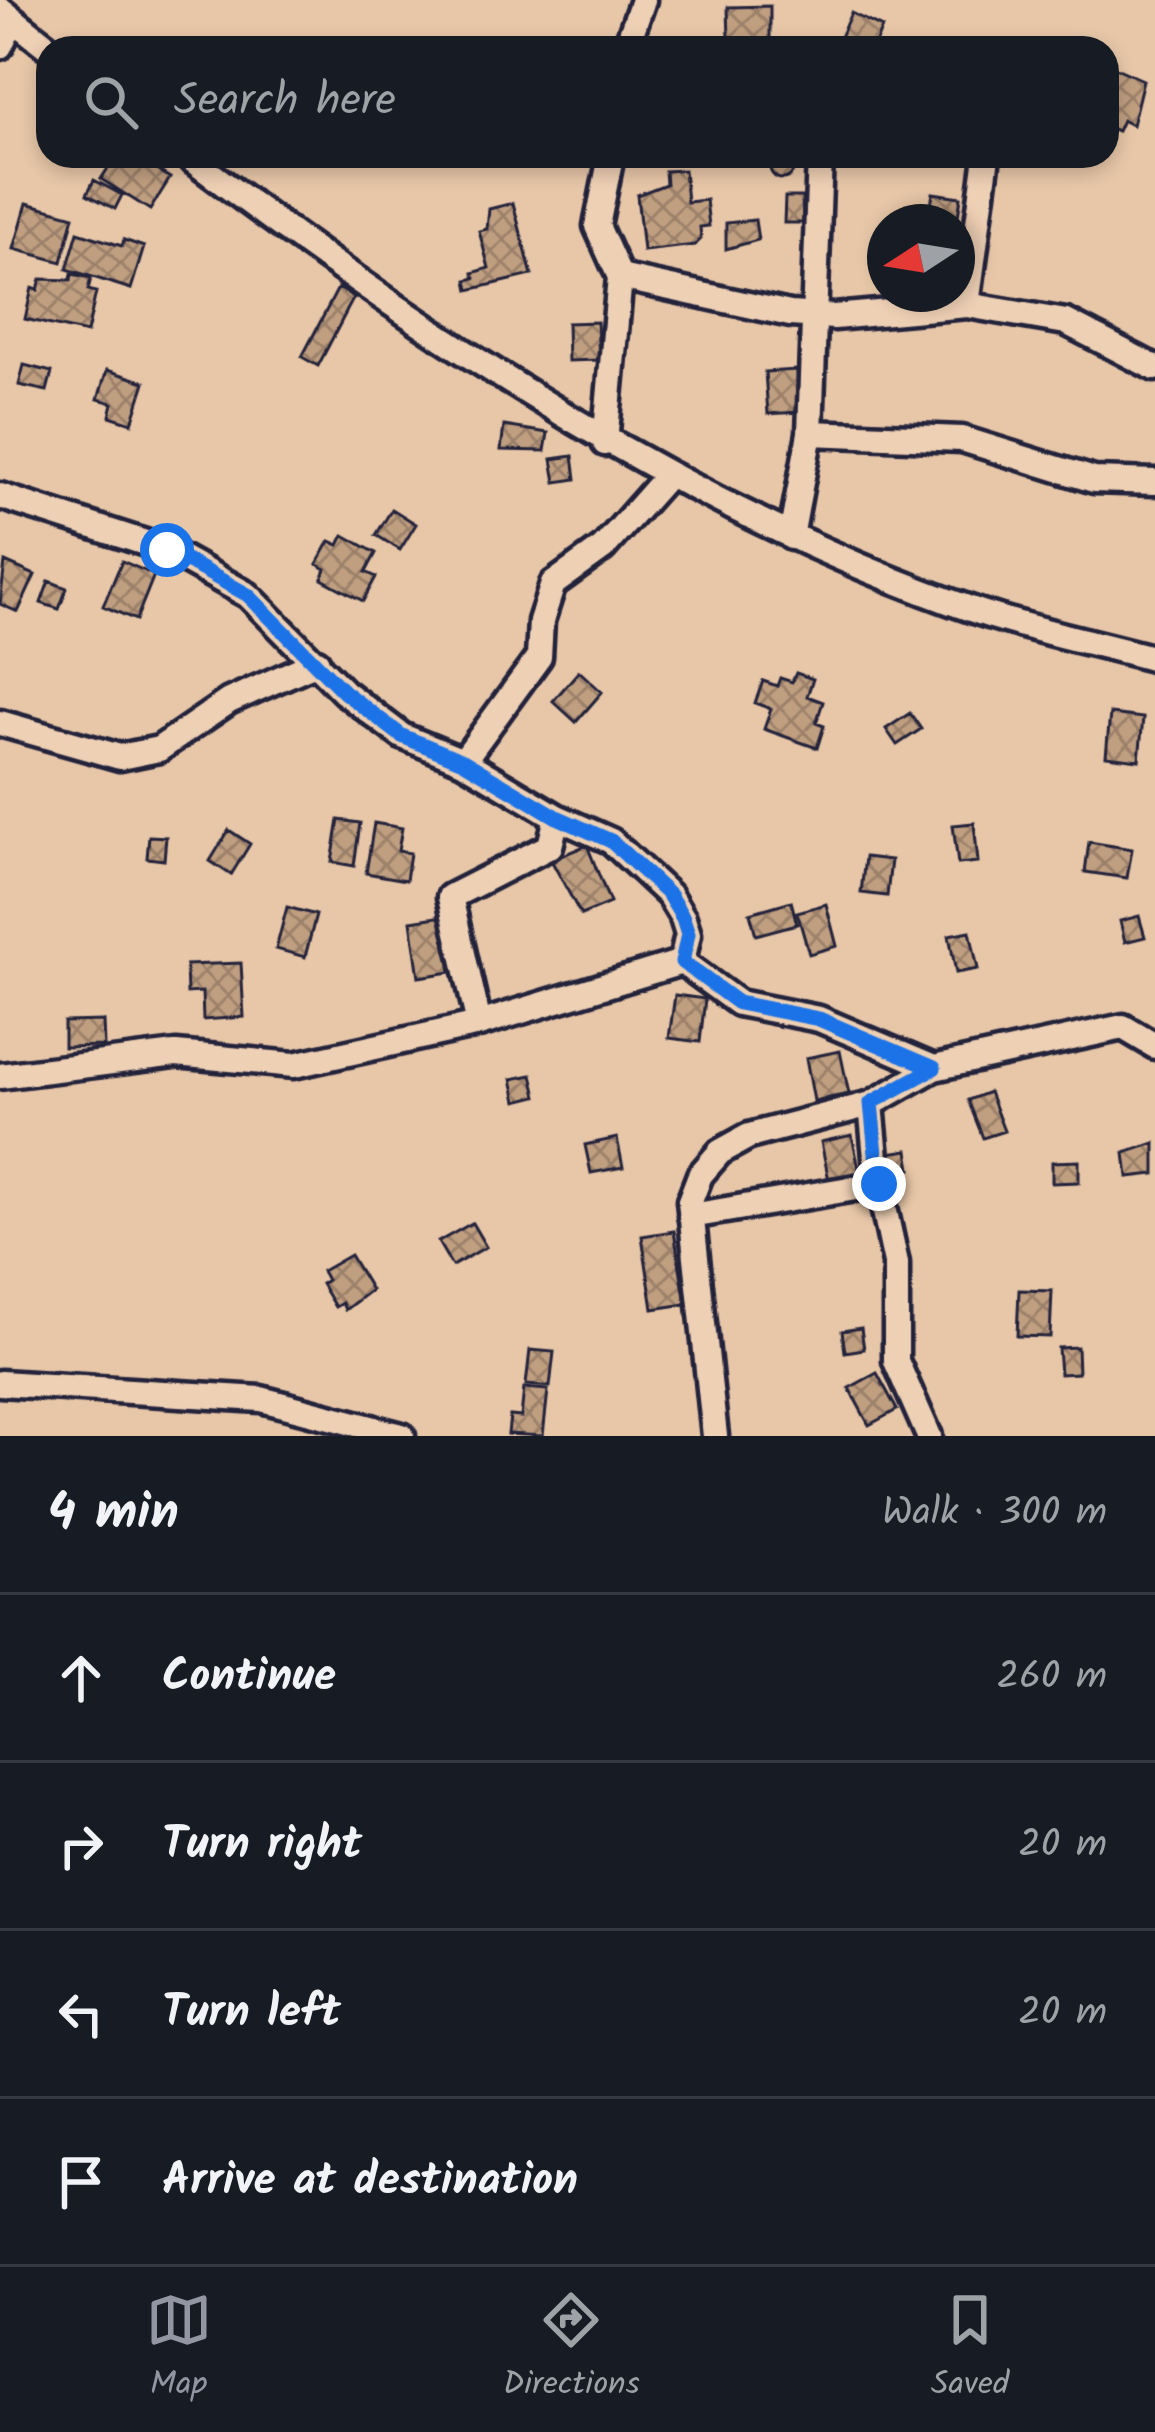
<!DOCTYPE html>
<html lang="en">
<head>
<meta charset="utf-8">
<style>
	:root { --surface:#171b24; --page:#242831; --text:#f1f3f6; --muted:#9ea1a6; --line:#363941; --accent:#9495a2 }
	body { margin:0; font-family:Kalam,sans-serif; background:var(--page); color:var(--text) }
	.compass { position:absolute; left:867px; top:204px; width:108px; height:108px; border-radius:50%; background:var(--surface); box-shadow:0 6px 18px #0003; rotate:258deg }
	.stop { position:absolute; width:36px; height:36px; margin:-27px; border:9px solid #1a73e8; border-radius:50%; background:#fff }
	.stop.end { background:#1a73e8; border-color:#fff; box-shadow:0 3px 12px #0008 }
	.list { margin:0; padding:0; list-style:none }
	h2 { display:flex; justify-content:space-between; align-items:center; height:156px; margin:0; padding:0 48px; font-size:51px }
	h2 small { font-size:39px; font-weight:400; color:var(--muted) }
	.list li { display:grid; grid-template-columns:78px 1fr auto; gap:36px; align-items:center; box-sizing:border-box; height:168px; padding:0 48px; border-top:3px solid var(--line) }
	.list b { display:block; font-size:45px; white-space:nowrap }
	.list em { font-size:39px; font-style:normal; color:var(--muted) }
	.icon { flex:none; width:66px; height:66px; fill:none; stroke:currentColor; stroke-width:2; stroke-linecap:round; stroke-linejoin:round }
	.map { position:relative; flex:none; width:1155px; height:1436px; overflow:hidden }
	.search { position:absolute; background:var(--surface); box-shadow:0 6px 18px #0003; left:36px; right:36px; top:36px; height:132px; display:flex; align-items:center; gap:30px; box-sizing:border-box; padding:0 42px; border-radius:36px; color:var(--muted); font-size:45px }
	.sheet { height:828px; background:var(--surface) }
	nav { display:flex; justify-content:space-around; align-items:center; box-sizing:border-box; height:168px; border-top:3px solid var(--line); background:var(--surface); font-size:33px; color:var(--muted) }
	nav a { display:grid; justify-items:center; gap:6px }
	nav .on { color:var(--accent) }
	.map>svg:first-child { display:block }
	.building { fill:url(#building-cross-hatch); stroke:#22223b; stroke-width:3 }
	.lines { fill:none; stroke-linecap:round; stroke-linejoin:round }
	.minor-casing { stroke:#22223b; stroke-width:33 }
	.minor { stroke:#eed0b4; stroke-width:24 }
	.route { stroke:#1a73e8; stroke-width:15 }
</style>
</head>
<body>
<div class="map">
<svg width="1155" height="1436" viewBox="0 0 1155 1436">
	<defs>
		<pattern id="building-cross-hatch" width="8" height="8" patternUnits="userSpaceOnUse" patternTransform="scale(3)"><rect width="8" height="8" fill="#c09f80"/><path d="M0 0l8 8M0 8l8-8" fill="none" stroke="#9c816a"/></pattern>
	</defs>
	<rect width="100%" height="100%" fill="#e8c7a8"/>
	<filter id="ink" filterUnits="userSpaceOnUse"><feTurbulence type="fractalNoise" baseFrequency=".00833" numOctaves="2"/><feDisplacementMap in="SourceGraphic" scale="24" xChannelSelector="R" yChannelSelector="G"/><feConvolveMatrix kernelMatrix="1 2 1 2 8 2 1 2 1" color-interpolation-filters="sRGB"/></filter>
	<g filter="url(#ink)">
		<path class="building" d="M770,6V40L729,41L728,7Z
			M851,13L882,28L873,48H835Z
			M1107,64L1143,80L1132,125L1122,120L1117,131L1107,127Z
			M770 167a12 12 0 1 1 24 0a12 12 0 1 1-24 0Z
			M116,156H135L170,178L150,210L101,179Z
			M684,170L687,202L706,200L709,226L700,227L701,239L695,245L643,251L637,195L666,184L665,171Z
			M94,180L122,195L115,209L87,194Z
			M933,193L961,197L957,223L928,222Z
			M785,197H802L803,223H784Z
			M27,203L74,216L62,262L14,249Z
			M513,203L532,275L469,290L467,280L475,278L473,273L489,268L479,231L487,229L489,209Z
			M755,220L758,240L726,249V223Z
			M78,232L122,246L124,240L144,247L131,289L67,269Z
			M72,274L91,278L88,290L96,292L87,333L25,319L32,288L38,290L41,279L71,280Z
			M338,288L354,297L318,366L302,357Z
			M597,322L599,360L568,361L567,323Z
			M24,365L52,372L47,391L19,385Z
			M107,370L145,382L132,423L110,416L113,403L98,399Z
			M797,370L799,412L768,414L765,372Z
			M504,426L548,433L545,451L501,450Z
			M573,456L576,479L556,482L552,459Z
			M392,509L416,524L400,550L376,535Z
			M344,535L376,553L366,572L376,577L363,601L322,579L326,569L317,564L330,541L339,545Z
			M122,561L154,575L136,620L103,606Z
			M5,562L35,575L18,612L0,604Z
			M49,581L67,588L59,609L41,603Z
			M579,671L602,692L576,722L553,701Z
			M796,673L813,679L807,696L823,702L816,723L824,726L817,748L764,729L771,709L755,703L763,681L777,686L780,678L792,682Z
			M910,713L921,729L897,745L886,729Z
			M1110,714L1143,718L1139,760L1106,756Z
			M339,820L360,823L354,866L332,862Z
			M374,823L402,828L398,851L410,853L406,880L366,873Z
			M974,823L978,862L958,864L953,825Z
			M229,830L250,844L231,875L210,861Z
			M149,836L166,837L164,860L147,858Z
			M1089,842L1132,849L1127,878L1085,872Z
			M587,845L610,903L581,915L551,860Z
			M865,857L891,860L887,896L861,893Z
			M791,901L797,924L756,935L750,913Z
			M826,904L837,946L809,954L797,912Z
			M287,907L316,915L305,957L276,949Z
			M443,916L451,972L419,977L411,921Z
			M1139,916L1145,937L1125,942L1120,921Z
			M970,931L978,969L956,973L949,935Z
			M241,963L244,1017L203,1020L202,992L187,993L186,965Z
			M675,995L705,999L700,1042L669,1038Z
			M103,1021L104,1046L64,1047V1022Z
			M840,1051L849,1094L814,1101L806,1058Z
			M532,1075L537,1096L517,1101L512,1079Z
			M989,1092L1004,1131L983,1138L968,1100Z
			M852,1135L861,1178L830,1185L821,1142Z
			M617,1138L623,1167L591,1173L585,1145Z
			M1155,1143V1174L1128,1177L1125,1153Z
			M908,1150L911,1169L893,1173L889,1153Z
			M1079,1161V1182L1052,1183V1162Z
			M472,1223L486,1247L452,1266L438,1242Z
			M674,1231L686,1304L653,1309L642,1236Z
			M350,1255L371,1290L345,1310L342,1303L335,1307L321,1284L327,1280L322,1271Z
			M1019,1290L1052,1291L1050,1337L1017,1336Z
			M861,1328L864,1349L845,1352L842,1331Z
			M1077,1347L1078,1373L1060,1374L1058,1348Z
			M530,1350L554,1352L550,1387L526,1385Z
			M877,1373L897,1410L869,1425L849,1388Z
			M524,1388L548,1390L543,1436L508,1434L510,1416L521,1417Z"/>
		<g class="lines">
			<defs>
				<path id="minor" d="M0,9L49,48
					M0,46L13,19
					M626,48L643,0
					M187,156C432,341 688,511 979,612C1036,631 1097,643 1155,659
					M620,277L790,314L834,317L967,305L1066,322L1155,368
					M967,305L987,156
					M810,433L820,156
					M605,443L620,277L597,226L611,156
					M0,496L167,550L248,595L344,692L402,736L463,761L557,817L611,841L669,895L683,918L688,934L682,962
					M791,537L810,433L962,439L1094,480L1155,482
					M0,723L120,757L159,749L229,701L317,662
					M463,761L539,657L541,621L553,584L603,548L666,477
					M479,1024L450,897L550,846L557,817
					M0,1076L176,1054L294,1065L479,1024L682,962L738,1003L819,1019L934,1068
					M871,1104L878,1179L896,1263V1361L929,1436
					M691,1216L879,1184
					M0,1383L261,1399L402,1436
					M715,1436L690,1201L700,1175L720,1152L749,1136L871,1104L934,1068L1123,1027L1155,1046"/>
			</defs>
			<use href="#minor" class="minor-casing"/>
			<use href="#minor" class="minor"/>
		</g>
	</g>
	<g class="lines" filter="url(#ink)">
		<path class="route" d="M167,550L248,595L344,692L402,736L463,761L557,817L611,841L669,895L683,918L688,934L682,962L738,1003L819,1019L934,1068L871,1103L879,1184"/>
	</g>
</svg>
<svg class="compass" viewBox="-18 -18 36 36"><path d="M0-13l5 13h-10z" fill="#e53935"/><path d="M0 13l5-13h-10z" fill="#9ea1a6"/></svg>
<div class="stop" style="left:167px;top:550px"></div>
<div class="stop end" style="left:879px;top:1184px"></div>
<div class="search"><svg class="icon" aria-label="search" viewBox="0 0 24 24"><circle cx="10" cy="10" r="6"/><path d="M15 15l6 6"/></svg>Search here</div>
</div>
<section class="sheet">
<h2>4 min<small>Walk · 300 m</small></h2>
<ul class="list">
<li><svg class="icon" aria-label="ahead" viewBox="0 0 24 24"><path d="M12 20V5M6 11l6-6 6 6"/></svg><div><b>Continue</b></div><em>260 m</em></li>
<li><svg class="icon" aria-label="right" viewBox="0 0 24 24"><path d="M7 20v-9h11M14 6l5 5-5 5"/></svg><div><b>Turn right</b></div><em>20 m</em></li>
<li><svg class="icon" aria-label="left" viewBox="0 0 24 24"><path d="M17 20v-9H6M10 6l-5 5 5 5"/></svg><div><b>Turn left</b></div><em>20 m</em></li>
<li><svg class="icon" aria-label="arrive" viewBox="0 0 24 24"><path d="M6 21V4h12l-3 4 3 4H6"/></svg><div><b>Arrive at destination</b></div></li>
</ul>
</section>
<nav>
<a class="on"><svg class="icon" aria-label="map" viewBox="0 0 24 24"><path d="M3 6l6-2 6 2 6-2v14l-6 2-6-2-6 2zM9 4v14M15 6v14"/></svg>Map</a>
<a><svg class="icon" aria-label="directions" viewBox="0 0 24 24"><path d="M12 3l9 9-9 9-9-9zM9 14v-3h6M13 9l2 2-2 2"/></svg>Directions</a>
<a><svg class="icon" aria-label="saved" viewBox="0 0 24 24"><path d="M7 4h10v16l-5-4-5 4z"/></svg>Saved</a>
</nav>
</body>
</html>
